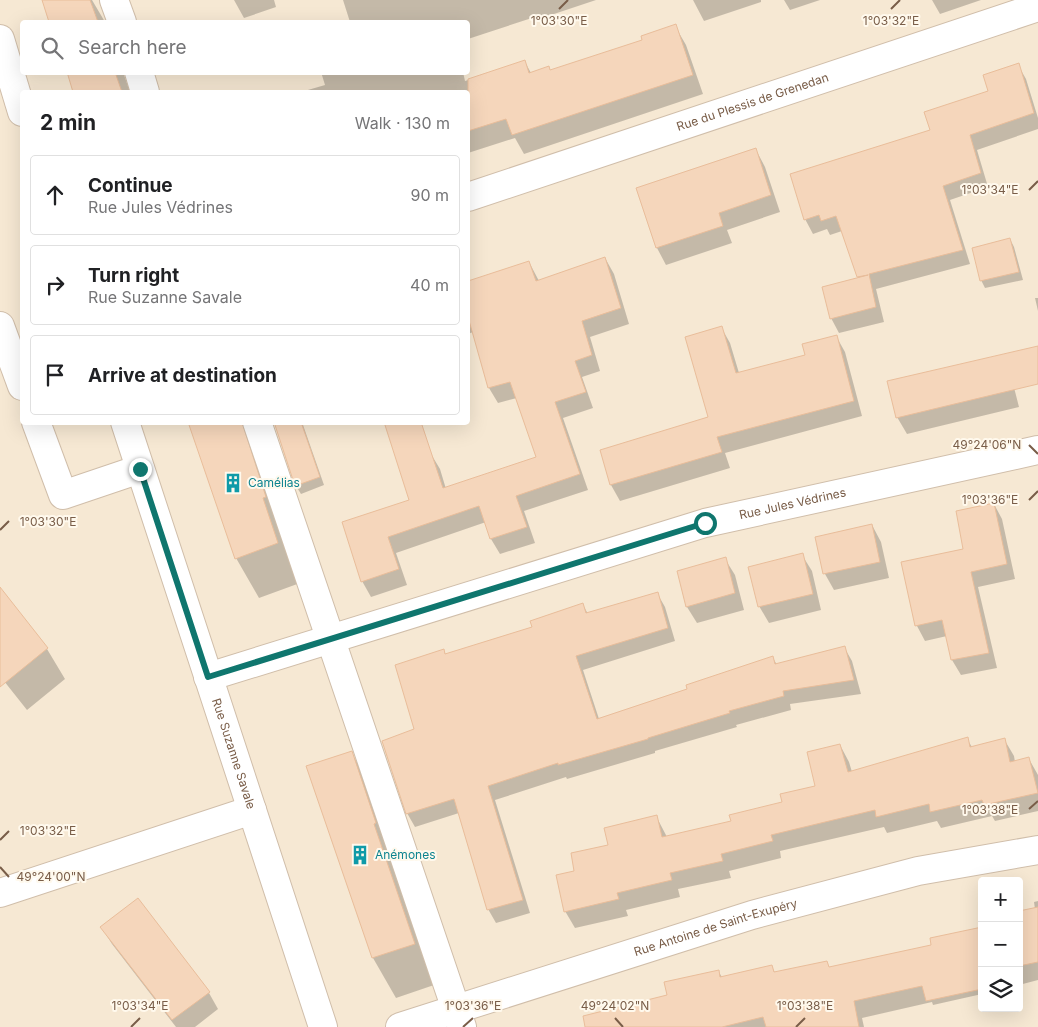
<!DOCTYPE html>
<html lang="en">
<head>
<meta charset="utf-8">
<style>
	:root { --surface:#fff; --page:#f6f6f6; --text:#202124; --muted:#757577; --line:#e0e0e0 }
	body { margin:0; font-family:Inter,sans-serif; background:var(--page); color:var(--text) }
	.controls { position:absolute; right:15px; bottom:15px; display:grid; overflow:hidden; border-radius:5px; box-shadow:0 5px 20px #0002 }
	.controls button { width:45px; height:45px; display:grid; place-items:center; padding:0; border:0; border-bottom:1px solid var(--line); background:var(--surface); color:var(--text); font:25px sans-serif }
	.stop { position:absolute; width:15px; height:15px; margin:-11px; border:4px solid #0f766e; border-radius:50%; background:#fff }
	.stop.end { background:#0f766e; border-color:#fff; box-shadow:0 1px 5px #0008 }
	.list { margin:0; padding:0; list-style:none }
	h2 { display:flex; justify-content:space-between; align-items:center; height:65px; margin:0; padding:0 20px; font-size:21px }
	h2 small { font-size:16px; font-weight:400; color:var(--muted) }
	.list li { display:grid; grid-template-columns:32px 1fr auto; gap:15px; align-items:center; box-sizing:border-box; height:80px; margin:0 10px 10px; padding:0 10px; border:1px solid var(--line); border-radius:5px }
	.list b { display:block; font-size:19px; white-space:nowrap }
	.list p { margin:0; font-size:16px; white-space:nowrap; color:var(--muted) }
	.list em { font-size:16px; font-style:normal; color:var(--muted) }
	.icon { flex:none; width:28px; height:28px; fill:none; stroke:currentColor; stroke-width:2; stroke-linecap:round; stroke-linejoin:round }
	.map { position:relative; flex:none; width:1038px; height:1027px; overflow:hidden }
	.search { position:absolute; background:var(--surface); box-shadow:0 5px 20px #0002; left:20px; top:20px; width:450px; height:55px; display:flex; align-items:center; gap:12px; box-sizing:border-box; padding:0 18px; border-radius:5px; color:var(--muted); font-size:19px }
	.panel { position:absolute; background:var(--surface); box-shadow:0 5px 20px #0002; left:20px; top:90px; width:450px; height:335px; border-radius:5px }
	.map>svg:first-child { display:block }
	.residential { fill:#f6e8d3; fill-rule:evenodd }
	.shadow { fill:#0003 }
	.building { fill:#f5d6bb; stroke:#e9bd9a }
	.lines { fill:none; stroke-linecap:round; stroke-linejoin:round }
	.minor-casing { stroke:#d0beaa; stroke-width:30 }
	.minor { stroke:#fff; stroke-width:28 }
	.route { stroke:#0f766e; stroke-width:6 }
	.ticks { fill:none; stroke:#795d48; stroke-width:2 }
	.labels { text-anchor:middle; stroke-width:4; stroke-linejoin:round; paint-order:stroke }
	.street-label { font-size:12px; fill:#795d48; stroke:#fff9ed }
	.culture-label { font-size:12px; fill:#0d838f; stroke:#fff9ed; text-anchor:start }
	.ticks-label { font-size:12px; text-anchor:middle; fill:#795d48; stroke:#fff9ed; stroke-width:4; stroke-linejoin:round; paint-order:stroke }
</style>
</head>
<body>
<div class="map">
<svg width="1038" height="1027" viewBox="0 0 1038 1027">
	<rect width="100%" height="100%" fill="#fef6e5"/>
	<path class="residential" d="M0,0H1038V1027H0ZM22,22H468V72H22ZM22,92H468V422H22ZM982,881H1019V1008H982Z"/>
	<path class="shadow" d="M43,0H92L105,22H51Z
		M234,0H274L276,7L244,18Z
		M343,0H596L539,19L538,16L468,39V22H350Z
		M693,0H761V2L704,21Z
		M784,0H820L790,10Z
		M932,0H981L940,14Z
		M675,26L686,45L703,94L524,154L515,138L468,153V92H301L325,85L321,72H463L465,81L525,62L531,73L550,71L644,41Z
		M1018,65L1026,79L1038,118V129L977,150L988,187L950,200L970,264L876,289L884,322L839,333L831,318L859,278L842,231L830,235L827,229L813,234L805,219L990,92Z
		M68,72H123L130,92H75Z
		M756,150L765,167L780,212L727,230L732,243L666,265L657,248L637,189Z
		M1010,239L1014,247L1023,280L985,288L981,280Z
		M605,258L614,274L629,324L590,337L600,371L582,377L593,408L563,418L588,490L524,511L535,543L500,554L491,539L486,522L396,553L407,585L371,597L362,581L344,522L410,501L431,454L440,469L446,489L537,458L517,398L498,403L489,388L473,332L468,334V282L529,262L539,281Z
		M1035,298H1038V311Z
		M721,327L730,343L739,373L807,356L836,336L845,352L862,416L725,453L730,468L620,501L611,485L601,451L710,418Z
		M1010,372L1019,407L907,434L897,417Z
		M190,422H244L300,583L259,598L236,558Z
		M302,422L324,485L301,494L296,486L275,423Z
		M994,504L1002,519L1015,579L978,587L997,668L961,675L952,660L947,636L925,641L917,626L903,563L964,549Z
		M872,525L881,542L889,578L834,590L825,574L817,538Z
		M802,555L812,571L821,610L769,623L759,606Z
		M725,559L735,575L744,610L697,623L687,607Z
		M0,589L47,649L65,679L27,710L0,676Z
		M657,593L665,607L675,641L583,670L599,719L689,690L773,658L777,665L844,647L852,661L861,694L790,704L791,710L736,725L737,727L655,751V753L567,779L566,777L495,800L530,913L496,923L488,909L459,813L415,827L407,813L416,730L443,650L446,655L533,628L583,605L588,614Z
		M967,739L972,747L1004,739L1014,756L1015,762L1029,759L1038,775V811L995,821L992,816L941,828L937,821L887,833L884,827L780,851L781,858L729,871L731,878L678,889L680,897L626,910L628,916L575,928L565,911L576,872L609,846L656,816L667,837L732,822L783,803L816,787L840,745L849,762L852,772Z
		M351,752L374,792L437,984L396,998L373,958L307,767Z
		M1038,901V980L1019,985V912L1035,909L1034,902Z
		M102,928L209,993L218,1009L195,1027H176L112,944Z
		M982,928V994L933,1005L932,1002L862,1018L864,1027H603L718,971L722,977L772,967L775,973L826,962L829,968L933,946Z"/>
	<path class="building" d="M42,0H90L98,22H49Z
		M676,24L693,75L512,135L506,119L468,131V79L525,60L529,73L549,66L550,70L642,40L641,36Z
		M1019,63L1034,113L970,135L981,173L943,186L963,250L869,274L876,307L830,319L822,287L868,275L857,277L836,216L821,221L819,215L804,220L790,174L930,130L924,112L988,91L983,75Z
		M67,72H115L122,92H73Z
		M756,148L771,195L719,213L723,226L656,248L636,188Z
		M1010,238L1019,272L980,281L972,248Z
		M605,257L621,308L582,321L592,355L575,361L586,392L555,402L580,474L516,496L527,527L490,539L479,506L388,537L399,569L361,582L342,522L409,500L384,422H421L443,488L536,457L510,382L488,388L468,317V281L529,261L536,281Z
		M722,326L736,373L805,355L802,344L837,335L854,401L717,437L722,452L610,485L600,450L708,417L685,337Z
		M1038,346V384L896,418L887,381Z
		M188,422H242L266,497L263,498L278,543L235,559Z
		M274,422H301L320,477L295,486Z
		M994,503L1007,564L971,572L989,653L951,660L942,620L915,626L901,562L963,549L956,511Z
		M872,524L880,562L823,574L815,537Z
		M803,553L813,594L758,607L748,567Z
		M726,557L735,593L686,607L677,571Z
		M0,587L48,648L0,687Z
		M658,592L668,628L576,656L597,719L687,689L686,685L773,656L775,664L845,646L854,680L783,691L784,696L729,711L730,713L648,738V739L558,765V763L488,786L523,900L487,910L454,799L406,814L382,741L414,729L395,665L444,649L445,654L532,627L530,621L583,603L586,613Z
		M968,737L970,747L1005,738L1010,762L1029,757L1038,793L984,805L982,800L930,812L929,804L876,817L875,810L771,835L773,841L721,854L723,861L670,873L672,880L617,893L619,899L564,912L556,875L574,871L571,853L608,845L604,828L657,815L662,837L731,821L729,815L782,802L780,794L815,786L807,752L840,744L848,772Z
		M352,751L376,823L374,824L415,944L372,958L306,766Z
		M138,898L210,992L172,1020L100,927Z
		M1038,907V962L1019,966V911Z
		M982,927V989L926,1001L922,986L854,1001L859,1027H766L763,1017L722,1027H585L583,1016L667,995L664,982L719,970L720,977L772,965L774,972L827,961L829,967L931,945L930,938Z"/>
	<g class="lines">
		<defs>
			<g id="minor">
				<path d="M114,0L122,22"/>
				<path d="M0,39L22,112"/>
				<path d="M139,72L145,92"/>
				<path id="s1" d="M468,197L1038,7"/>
				<path d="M0,326L22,386"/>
				<path d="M36,422L63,495L140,469"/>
				<path id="s2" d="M125,422L323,1027"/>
				<path d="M257,422L462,1027"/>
				<path id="s3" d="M208,677L705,523L1038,450"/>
				<path d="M0,893L252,810"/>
				<path id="s4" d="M400,1027L752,915L918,871L1038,850"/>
			</g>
		</defs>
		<use href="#minor" class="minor-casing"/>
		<use href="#minor" class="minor"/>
	</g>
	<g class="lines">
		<path class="route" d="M140,469L208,677L705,523"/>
	</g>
	<path class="ticks" d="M559,9L568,0M891,9L900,0M1029,190L1038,181M1029,445L1038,454M1029,500L1038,491M0,530L9,521M1029,809L1038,801M0,840L9,831M0,867L9,877M615,1018L623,1027M131,1027L140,1018M463,1027L473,1018M796,1027L805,1018"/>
	<defs>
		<symbol id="building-bare" viewBox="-9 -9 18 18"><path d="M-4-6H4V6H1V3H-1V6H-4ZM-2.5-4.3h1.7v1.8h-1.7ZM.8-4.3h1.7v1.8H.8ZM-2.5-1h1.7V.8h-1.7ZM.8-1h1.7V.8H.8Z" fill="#0f9aa8" stroke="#fff9ed" stroke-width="2.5" paint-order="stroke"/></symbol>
	</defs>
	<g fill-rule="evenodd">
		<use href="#building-bare" x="219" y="469" width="28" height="28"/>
		<use href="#building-bare" x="346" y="841" width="28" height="28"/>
	</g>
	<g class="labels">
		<g class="street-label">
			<text dy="4" stroke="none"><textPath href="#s1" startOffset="300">Rue du Plessis de Grenedan</textPath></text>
			<text dy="4" stroke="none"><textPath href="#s3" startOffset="610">Rue Jules Védrines</textPath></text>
			<text dy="4" stroke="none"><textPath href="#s2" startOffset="349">Rue Suzanne Savale</textPath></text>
			<text dy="4" stroke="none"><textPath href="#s4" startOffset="331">Rue Antoine de Saint-Exupéry</textPath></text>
		</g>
		<g class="culture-label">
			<text x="248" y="487">Camélias</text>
			<text x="375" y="859">Anémones</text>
		</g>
	</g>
	<g class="ticks-label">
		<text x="559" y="25">1°03'30"E</text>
		<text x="891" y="25">1°03'32"E</text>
		<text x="990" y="194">1°03'34"E</text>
		<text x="987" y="449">49°24'06"N</text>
		<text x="990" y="504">1°03'36"E</text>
		<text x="48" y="526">1°03'30"E</text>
		<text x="990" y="814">1°03'38"E</text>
		<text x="48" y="835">1°03'32"E</text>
		<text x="51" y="881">49°24'00"N</text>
		<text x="615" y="1010">49°24'02"N</text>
		<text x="140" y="1010">1°03'34"E</text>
		<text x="473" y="1010">1°03'36"E</text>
		<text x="805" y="1010">1°03'38"E</text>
	</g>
</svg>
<div class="controls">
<button>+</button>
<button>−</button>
<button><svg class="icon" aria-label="layers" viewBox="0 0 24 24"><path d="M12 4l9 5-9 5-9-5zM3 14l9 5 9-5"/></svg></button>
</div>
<div class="stop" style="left:705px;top:523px"></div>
<div class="stop end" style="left:140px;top:469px"></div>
<div class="search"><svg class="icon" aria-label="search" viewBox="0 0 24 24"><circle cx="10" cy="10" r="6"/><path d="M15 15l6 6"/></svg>Search here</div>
<section class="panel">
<h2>2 min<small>Walk · 130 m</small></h2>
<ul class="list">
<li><svg class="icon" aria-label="ahead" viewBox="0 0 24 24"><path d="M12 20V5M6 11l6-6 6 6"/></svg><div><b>Continue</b><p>Rue Jules Védrines</p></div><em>90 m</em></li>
<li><svg class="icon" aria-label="right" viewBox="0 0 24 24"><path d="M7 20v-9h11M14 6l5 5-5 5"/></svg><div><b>Turn right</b><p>Rue Suzanne Savale</p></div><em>40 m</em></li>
<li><svg class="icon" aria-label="arrive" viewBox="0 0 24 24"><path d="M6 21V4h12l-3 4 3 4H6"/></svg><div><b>Arrive at destination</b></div></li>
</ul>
</section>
</div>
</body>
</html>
